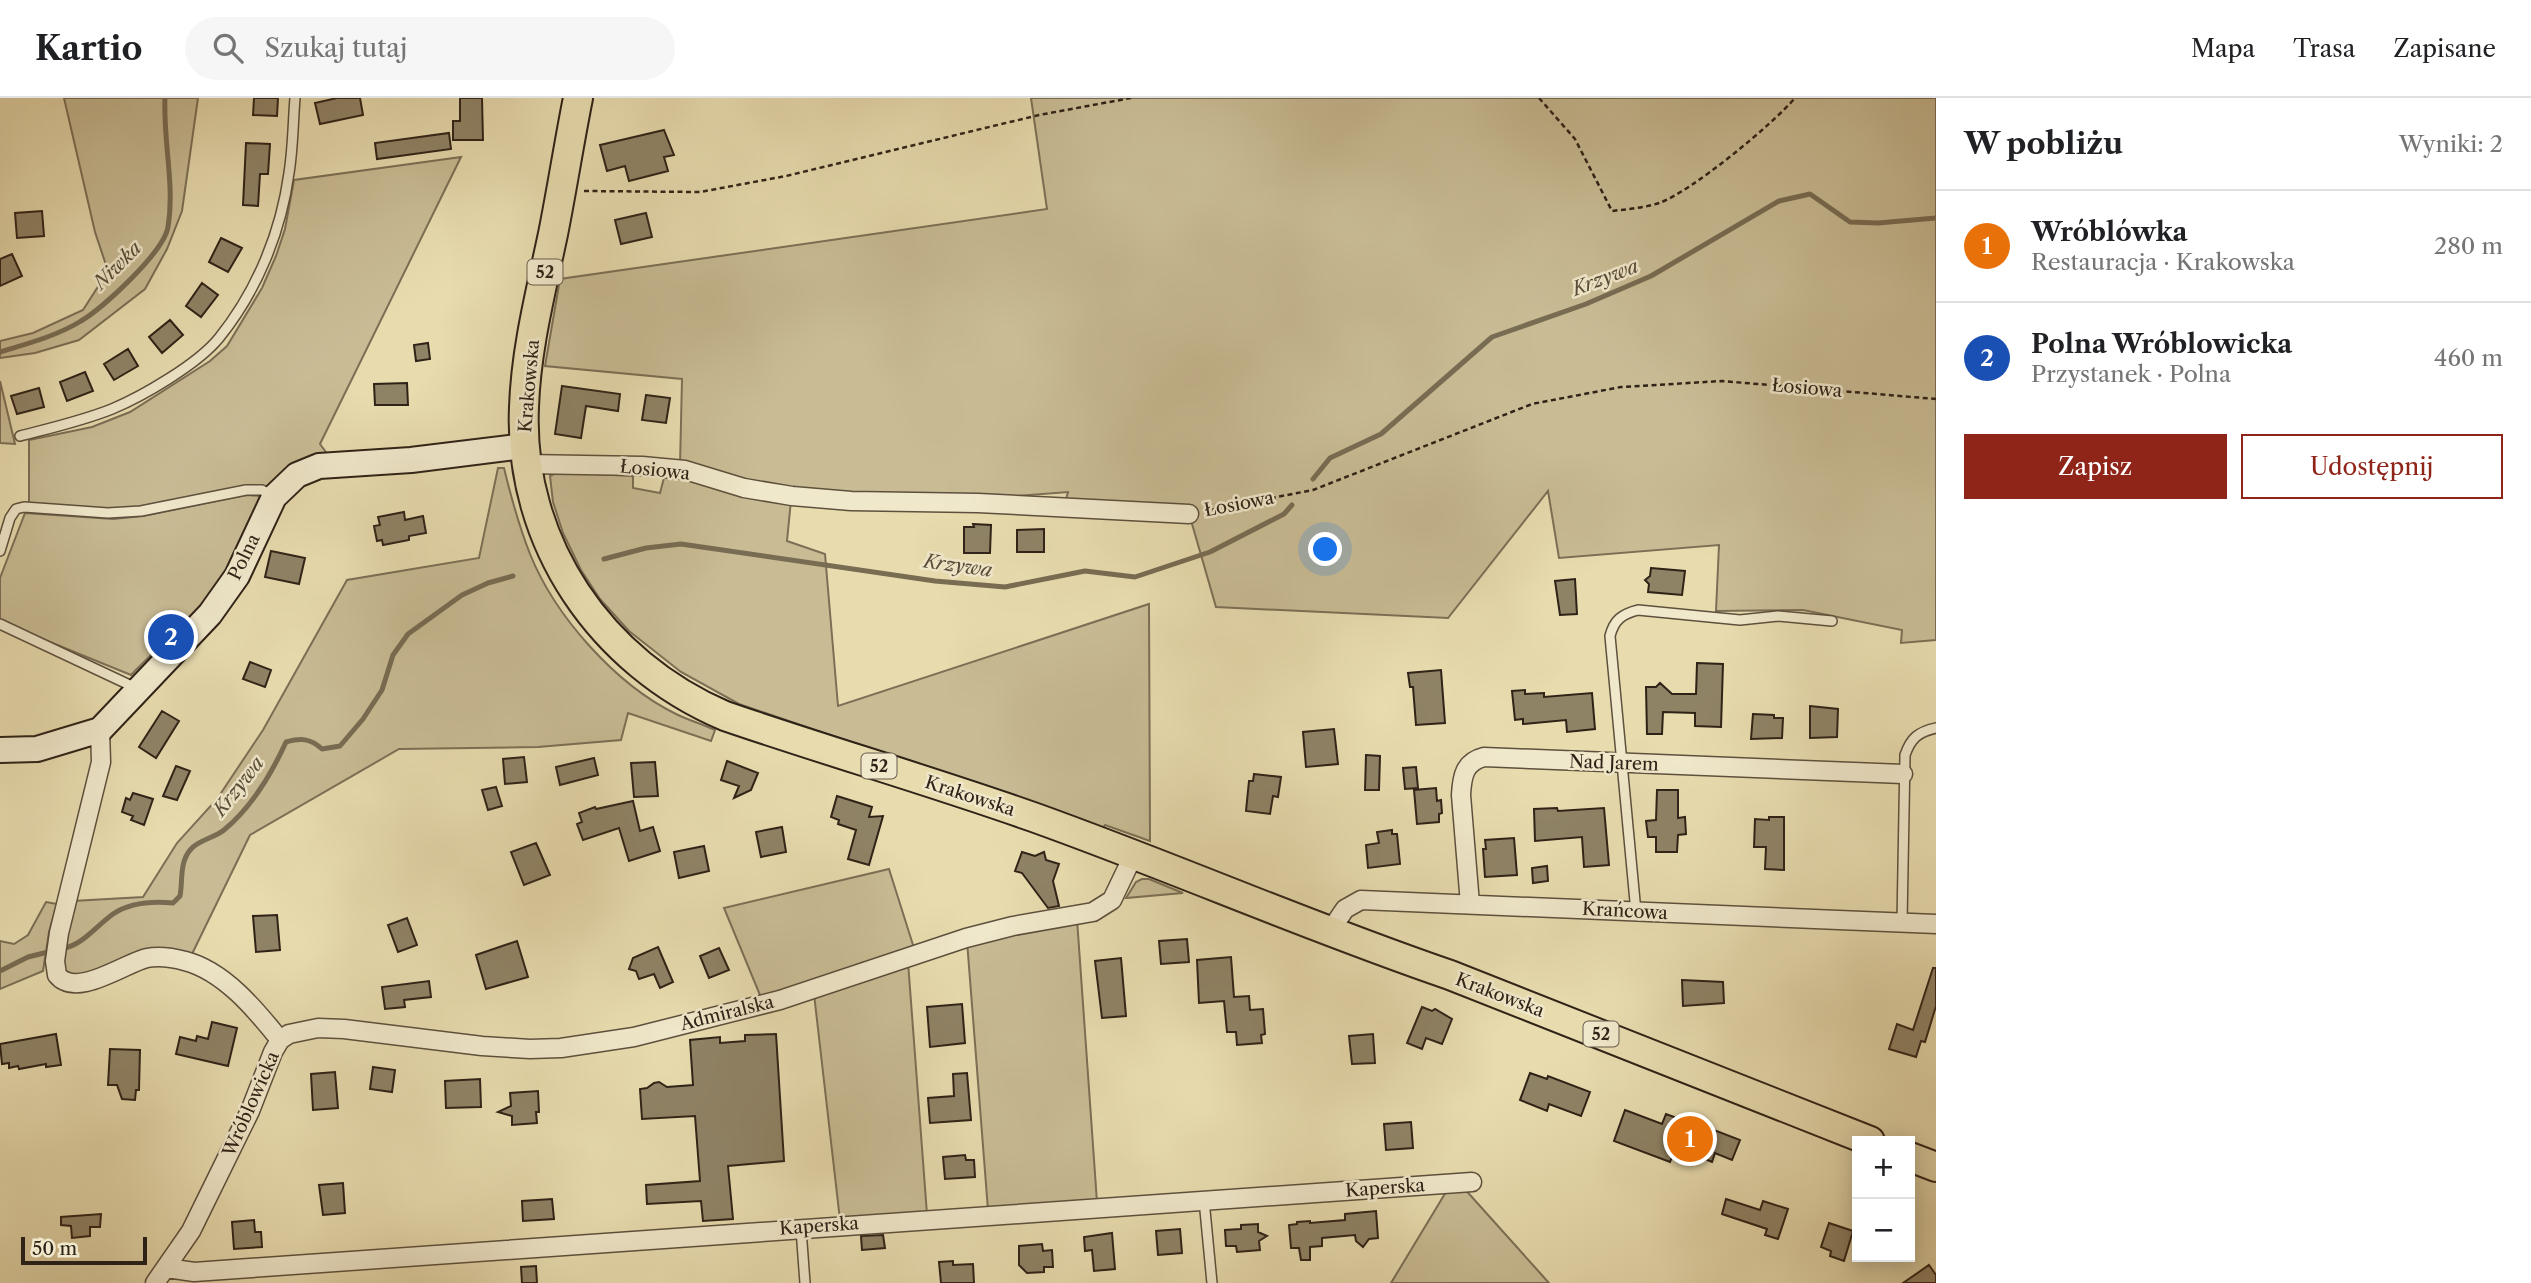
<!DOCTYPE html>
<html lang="pl">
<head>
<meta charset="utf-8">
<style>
	:root { --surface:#fff; --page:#f6f6f6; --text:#202124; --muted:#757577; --line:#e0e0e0; --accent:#8f2418 }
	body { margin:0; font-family:"Libre Caslon Text",serif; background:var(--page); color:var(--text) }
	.controls { position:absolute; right:21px; bottom:21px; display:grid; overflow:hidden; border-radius:0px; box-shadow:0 4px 18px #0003 }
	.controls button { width:63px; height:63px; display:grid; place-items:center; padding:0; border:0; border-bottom:2px solid var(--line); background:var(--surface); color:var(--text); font:35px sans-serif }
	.scale { position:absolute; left:21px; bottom:18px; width:126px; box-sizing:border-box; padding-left:7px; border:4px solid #2f2217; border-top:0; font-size:19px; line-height:24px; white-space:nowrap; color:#2f2217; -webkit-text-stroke:5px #f0e8cb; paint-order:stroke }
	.you { position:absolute; left:1326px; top:452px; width:24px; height:24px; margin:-18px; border:5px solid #fff; border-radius:50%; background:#1a73e8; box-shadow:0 0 0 10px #1a73e833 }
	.badge { display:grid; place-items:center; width:46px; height:46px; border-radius:50%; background:var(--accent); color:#fff; font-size:23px; font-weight:700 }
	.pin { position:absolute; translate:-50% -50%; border:4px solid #fff; box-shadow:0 2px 7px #0006 }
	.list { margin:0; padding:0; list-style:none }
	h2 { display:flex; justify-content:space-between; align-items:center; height:91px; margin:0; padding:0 28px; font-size:30px }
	h2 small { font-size:23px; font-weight:400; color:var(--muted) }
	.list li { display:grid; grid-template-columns:46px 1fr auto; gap:21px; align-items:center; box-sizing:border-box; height:112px; padding:0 28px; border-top:2px solid var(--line) }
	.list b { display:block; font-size:26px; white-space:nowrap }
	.list p { margin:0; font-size:23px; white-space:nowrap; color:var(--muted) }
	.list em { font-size:23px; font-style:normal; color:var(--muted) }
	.actions { display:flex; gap:14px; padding:21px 28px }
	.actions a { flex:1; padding:16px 0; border:2px solid var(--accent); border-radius:0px; text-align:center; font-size:24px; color:var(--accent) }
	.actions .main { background:var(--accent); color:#fff }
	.icon { flex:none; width:38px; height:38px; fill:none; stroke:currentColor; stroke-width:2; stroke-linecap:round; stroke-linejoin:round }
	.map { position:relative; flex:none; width:1936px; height:1185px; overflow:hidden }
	header { display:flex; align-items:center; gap:42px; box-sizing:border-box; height:98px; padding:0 35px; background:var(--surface); border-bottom:2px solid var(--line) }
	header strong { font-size:33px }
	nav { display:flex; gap:38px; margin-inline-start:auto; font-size:24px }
	.search { width:490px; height:63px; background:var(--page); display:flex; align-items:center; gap:18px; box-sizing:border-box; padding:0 24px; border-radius:38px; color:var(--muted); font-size:26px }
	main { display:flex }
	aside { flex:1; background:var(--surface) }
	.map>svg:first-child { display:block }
	.green { fill:#c9bc95; stroke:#7c6f56; stroke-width:2 }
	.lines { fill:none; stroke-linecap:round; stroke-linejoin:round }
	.stream { stroke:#786c53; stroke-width:5 }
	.building { fill:#8f8366; stroke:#2f2217; stroke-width:2 }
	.lane-casing { stroke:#5d503d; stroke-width:12 }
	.street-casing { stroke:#5d503d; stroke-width:21 }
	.secondary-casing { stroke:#2f2217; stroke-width:28 }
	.primary-casing { stroke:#2f2217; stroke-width:32 }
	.path { stroke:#2f2217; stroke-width:2.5; stroke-dasharray:5 3.5; stroke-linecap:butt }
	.lane { stroke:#f0e8cb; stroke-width:9 }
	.street { stroke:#f0e8cb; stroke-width:18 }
	.secondary { stroke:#f0e8cb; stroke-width:24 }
	.primary { stroke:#e8dcaf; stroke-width:28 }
	.labels { text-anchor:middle; stroke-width:5; stroke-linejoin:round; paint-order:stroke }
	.shield { fill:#f0e8cb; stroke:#695d4d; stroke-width:2 }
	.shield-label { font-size:16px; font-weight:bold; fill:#2f2217 }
	.street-label { font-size:18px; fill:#2f2217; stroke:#f0e8cb }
	.water-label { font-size:19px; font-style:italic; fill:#5a4d3a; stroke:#f0e8cb }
</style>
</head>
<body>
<header>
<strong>Kartio</strong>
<div class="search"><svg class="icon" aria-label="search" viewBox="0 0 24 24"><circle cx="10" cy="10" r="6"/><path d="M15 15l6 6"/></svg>Szukaj tutaj</div>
<nav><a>Mapa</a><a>Trasa</a><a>Zapisane</a></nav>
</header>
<main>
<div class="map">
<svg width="1936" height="1185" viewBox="0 0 1936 1185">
	<rect width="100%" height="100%" fill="#e8dcaf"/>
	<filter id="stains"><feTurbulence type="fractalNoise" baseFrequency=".00286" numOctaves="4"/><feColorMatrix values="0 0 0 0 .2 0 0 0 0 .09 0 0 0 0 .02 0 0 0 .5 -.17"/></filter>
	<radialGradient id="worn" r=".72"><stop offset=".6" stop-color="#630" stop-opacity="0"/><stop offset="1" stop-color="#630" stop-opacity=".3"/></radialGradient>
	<path class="green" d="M64,0H198L182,113L167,151L145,191L79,242L35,255L0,260V243L33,235L83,212L108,173L95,134Z
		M1031,0H1936V542L1901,545L1902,532L1803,512L1716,513L1719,447L1559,460L1548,393L1448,520L1216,509L1188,412L1065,405L1068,394L977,401L792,393L680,368L682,281L545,268L560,181L1047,111Z
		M461,59L320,346L328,357L267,389H249L141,409L108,411L29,405V342L92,329L130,314L210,263L227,248L262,190L276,158L285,131L294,82Z
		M0,283L15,346L0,345Z
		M498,370H504C511,399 519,428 530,456C555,518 615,586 676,616C688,622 702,626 715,632L711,643L628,615L621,642L538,649L399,651L250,737L191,858L98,872L78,878L68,876L60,863L73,803L143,799L177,745L217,701L263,632L347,482L479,460Z
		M558,374L633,378V390L660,395L665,376L791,402L787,443L825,456L838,608L1149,506L1150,743L1105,727L1103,730L739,606L681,574L629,533L600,501L581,472L563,435L553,404L550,378Z
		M246,397L260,398C246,434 232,469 208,499C185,527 156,551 131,577L13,529L0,521V480L25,415L113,421L143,418Z
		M889,771L914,850L762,902L724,810Z
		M1142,781H1149L1183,795L1126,800L1136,784Z
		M46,804L57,806L49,834L43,873L0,891V843L14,846L28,837Z
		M1077,821L1097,1104L988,1112L967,843Z
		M908,864L927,1116L840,1122L814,896Z
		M1462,1088L1549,1185H1391L1449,1089Z"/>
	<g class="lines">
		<path class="stream" d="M0,254C26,246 57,238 81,223C103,210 164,154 168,129C175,86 163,44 165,0
			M1313,381L1330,360L1381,336L1492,239L1586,206L1651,178L1779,103L1810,96L1850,124L1878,125L1936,120
			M604,461L646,450L681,446L935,483L1005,489L1085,473L1135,479L1210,454L1284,416L1292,407
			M62,851C84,846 95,829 113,816C131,804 152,803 173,805L180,798C183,783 179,764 191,751C199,742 214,740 224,732C252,709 271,677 286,644C301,640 310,640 322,651L340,648L363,621L382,592L393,557L408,536L462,497L488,485L513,478
			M0,873L28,859L52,853"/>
	</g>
	<path class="building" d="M254,0H278L277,18L253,17Z
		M337,0H360L363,17L320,26L315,5Z
		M460,0H482L483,42H453V23H460Z
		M664,32L674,57L664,59L668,73L629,83L625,68L607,73L600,47Z
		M449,35L451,51L377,61L375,45Z
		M246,45L270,46L268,76H260L258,108L243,107Z
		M42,113L44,138L17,140L15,115Z
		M646,115L652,139L621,146L615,122Z
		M221,140L242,150L228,174L209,164Z
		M12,156L22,178L0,188V161Z
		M202,185L218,197L201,219L186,208Z
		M170,222L183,237L162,255L149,239Z
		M428,245L430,261L416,263L414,247Z
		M128,251L138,268L114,282L104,266Z
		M85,274L93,293L67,303L60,284Z
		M407,285L408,307H375L374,286Z
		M562,288L620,296L618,313L586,308L581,340L555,336Z
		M39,290L44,309L17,316L11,298Z
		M646,297L670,300L666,325L642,322Z
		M404,414L405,422L423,418L426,435L409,438V442L383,447L382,442L377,443L374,428L380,427L378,419Z
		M973,426L991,427L990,455H964V429H974Z
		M1044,431V454H1017V432Z
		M271,453L305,460L299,486L265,479Z
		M1651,470L1685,473L1682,497L1648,494L1649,486L1645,482L1650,478Z
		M1575,481L1577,516L1560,517L1555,483Z
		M250,564L271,572L265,589L243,581Z
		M1697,565L1723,566L1721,629L1695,628V615L1663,614L1662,636H1647L1646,589H1656L1660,585L1672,596H1696Z
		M1441,572L1445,625L1416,627L1413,589H1410L1408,575Z
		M1525,592V596L1544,595V599L1592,595L1595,631L1567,634L1566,622L1523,626V621L1515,622L1512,593Z
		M1810,608L1838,611L1837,639L1810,640Z
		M162,613L179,623L156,660L139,649Z
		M1753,616L1774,617V620H1783L1782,640L1751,641Z
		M1334,631L1338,666L1306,669L1303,634Z
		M1366,657L1380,658L1379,692H1365Z
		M524,659L527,684L505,686L503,661Z
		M594,660L598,677L560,687L556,669Z
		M727,663L758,675L751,692L734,700L739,688L721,682Z
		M655,664L658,698L634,699L631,665Z
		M176,668L190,673L177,702L163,698Z
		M1416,669L1418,690L1405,691L1403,670Z
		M1254,676L1281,679L1278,699L1273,698L1270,716L1246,713L1249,683H1253Z
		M496,689L502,708L488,712L482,692Z
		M1436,690L1437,703L1441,702L1442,715L1439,716V724L1417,726L1414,692Z
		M1657,692H1678V720L1685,719L1686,736L1678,737L1677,754H1656V739H1648L1646,723L1656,722Z
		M133,695L153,701L144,727L131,722L133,718L122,714L126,700L130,702Z
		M837,698L872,709L869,719L883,718L869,767L848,761L856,732L838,726L839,722L831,719Z
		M633,703L640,733L653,729L660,753L629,763L619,730L583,742L577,726L582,724L579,715L595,709L596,711Z
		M1557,710L1558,713L1604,710L1609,767L1584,769L1582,739L1535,743L1534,711Z
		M1769,719H1784V772L1765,771L1766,749H1754L1755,721L1769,722Z
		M782,729L786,754L761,759L756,734Z
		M1392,732V736H1397L1400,766L1368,770L1366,747L1379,745L1377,734Z
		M1514,740L1517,777L1485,779L1483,751H1486L1485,742Z
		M536,745L550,777L524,787L511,754Z
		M704,748L709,773L679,780L674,754Z
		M1022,754L1035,758L1044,754L1046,762L1059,766L1053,783L1059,808L1048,810L1022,775L1015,773Z
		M1547,768L1548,783L1533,785L1532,770Z
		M277,817L280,852L256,854L253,818Z
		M407,820L417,847L398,854L388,827Z
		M1187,841L1189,864L1161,866L1159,843Z
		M517,843L528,879L486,891L476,857Z
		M658,849L673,884L660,890L654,876L639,881L636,873L629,871L633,860Z
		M719,850L729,872L709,880L700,858Z
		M1231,859L1234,899L1249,898L1250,912L1263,911L1265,936L1261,937L1262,945L1237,947L1236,934H1227L1224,903L1199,905L1197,862Z
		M1121,860L1126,918L1102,920L1095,863Z
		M1933,870H1936V908L1925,944L1921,943L1916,959L1889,951L1897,926L1913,932Z
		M1682,882L1723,884L1724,905L1683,908Z
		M429,883L431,899L404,902L405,909L385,911L382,889Z
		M962,906L965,945L930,949L927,909Z
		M1422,909L1432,913L1435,911L1452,921L1442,946L1426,940L1422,951L1407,945Z
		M212,924L237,930L228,968L176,956L180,939L196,943L197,938L208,941Z
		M56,936L61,967L46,969V966L19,971L18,968L9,970V965L2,966L0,946Z
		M776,936L784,1063L728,1068L733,1121L703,1123L701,1103L647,1106L646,1087L700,1083L695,1018L642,1021L640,991L647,990L654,985L659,984L667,989L693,987L690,942L720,939V945L745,943V937Z
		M1373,936L1375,965L1352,966L1349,938Z
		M110,951L140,952L139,992H136L135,1002L122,1001L117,987H108Z
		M373,969L395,972L392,994L370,991Z
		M335,974L338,1010L313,1012L311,976Z
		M967,975L971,1022L930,1025L928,1000L954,998L953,976Z
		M1530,975L1547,981L1548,978L1590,994L1581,1018L1549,1006L1547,1013L1520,1002Z
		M480,981L481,1009L446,1010L445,983Z
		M538,993L539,1014H536L537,1025L512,1027V1018L498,1014L511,1008L510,995Z
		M1625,1012L1662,1026L1666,1016L1685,1023L1686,1019L1707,1026L1706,1029L1740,1042L1732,1062L1715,1055L1712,1064L1695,1057L1691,1067L1672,1059L1670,1064L1614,1043Z
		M1411,1024L1413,1050L1386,1052L1384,1026Z
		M965,1057L966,1062H974L975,1079L945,1081L943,1059Z
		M343,1085L345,1115L323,1117L319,1087Z
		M552,1101L554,1121L523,1123L522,1103Z
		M1726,1101L1760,1112L1763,1103L1788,1111L1778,1141L1765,1137L1767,1131L1722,1116Z
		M1376,1113L1378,1140L1369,1141L1363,1149L1356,1143L1355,1137L1322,1140V1148L1310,1149V1162H1301L1299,1150H1291L1289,1127L1297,1126V1124L1310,1123V1125L1345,1122V1116Z
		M101,1116L100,1129H90V1138L72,1140L71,1128L61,1127V1119Z
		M254,1122L255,1134H261L262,1149L234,1151L232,1124Z
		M1829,1125L1853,1133L1844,1163L1830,1158L1831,1153L1821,1149Z
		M1258,1126V1134L1267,1138L1259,1143L1260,1152L1237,1154L1236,1148H1226L1225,1132L1241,1131V1127Z
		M1180,1131L1182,1155L1158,1157L1156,1133Z
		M1112,1135L1115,1171L1094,1173L1092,1152L1085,1153L1084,1139Z
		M883,1137L885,1150L862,1152L861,1138Z
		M1042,1146L1043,1153L1052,1152L1053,1169H1044V1174L1027,1175L1019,1167V1148Z
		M953,1163V1167L973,1166L974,1185H941L939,1164Z
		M1929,1167L1936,1177V1185H1903Z
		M536,1168L537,1185H522L521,1169Z"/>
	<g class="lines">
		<defs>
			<path id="lane" d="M20,338C51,330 82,323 112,311C143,298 198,266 219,240C257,193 281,134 289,75C293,50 293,25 295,0
				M0,453L10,420L16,411L24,409L108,415L141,413L246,392H262L273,398
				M0,526L136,590
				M1636,814L1610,538C1614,522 1622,516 1638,512L1740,522L1778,518L1832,523
				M1902,825L1905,657C1911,640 1918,634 1936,630
				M1204,1102L1212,1185
				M801,1131L805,1185"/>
			<path id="street" d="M526,366L642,368L685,372L744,390L792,398L851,403L978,405L1189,416
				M100,632L101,664L59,835L55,863L57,877C76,901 125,865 147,860C158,858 174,860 185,863C224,873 256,912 280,942
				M1470,806L1461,697C1462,679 1464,664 1484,659L1903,676
				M1330,833L1345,811L1361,802L1936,826
				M167,1170L194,1174L1472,1084
				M155,1185L191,1133L250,1013L273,954L280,942L289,936L318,930L344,931L482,948L530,951L561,950L634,939L780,902L966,840L1013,828L1093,814L1112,802L1134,756"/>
			<path id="secondary" d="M0,652L37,651L100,632L210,516L237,478L274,399L297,377L319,368L411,362L524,348"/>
			<path id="primary" d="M578,0C569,45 562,91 553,136C541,193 526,250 524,309C518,445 601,565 725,618C827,653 931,683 1033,719C1173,769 1309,829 1450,877L1870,1043
				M1910,1059L1936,1069"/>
		</defs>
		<use href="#lane" class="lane-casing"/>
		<use href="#street" class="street-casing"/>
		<use href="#secondary" class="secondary-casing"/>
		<use href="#primary" class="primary-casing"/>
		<path class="path" d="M1539,0L1575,41L1612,113C1628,111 1644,110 1659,105C1691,94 1773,26 1795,0
			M584,93L700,94L786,78L1039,17L1131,0
			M1204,413L1313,392L1532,306L1621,289L1722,283L1936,301"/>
		<use href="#lane" class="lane"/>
		<use href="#street" class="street"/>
		<use href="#secondary" class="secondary"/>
		<use href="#primary" class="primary"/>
	</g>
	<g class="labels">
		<g class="shield">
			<rect x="527.5" y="161.5" width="35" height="25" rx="5"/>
			<rect x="861.5" y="655.5" width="35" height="25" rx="5"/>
			<rect x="1583.5" y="923.5" width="35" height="25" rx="5"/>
		</g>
		<g class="shield-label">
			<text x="545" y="180">52</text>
			<text x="879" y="674">52</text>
			<text x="1601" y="942">52</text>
		</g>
		<g class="street-label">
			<text transform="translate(529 288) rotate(-85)" y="6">Krakowska</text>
			<text transform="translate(1807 290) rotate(5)" y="6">Łosiowa</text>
			<text transform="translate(655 372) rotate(6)" y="6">Łosiowa</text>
			<text transform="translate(1239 406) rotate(-11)" y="6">Łosiowa</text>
			<text transform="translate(244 459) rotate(-64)" y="6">Polna</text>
			<text transform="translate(1614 665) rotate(2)" y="6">Nad Jarem</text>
			<text transform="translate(970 698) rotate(18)" y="6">Krakowska</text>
			<text transform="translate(1625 813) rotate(3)" y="6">Krańcowa</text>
			<text transform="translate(1500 897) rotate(21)" y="6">Krakowska</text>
			<text transform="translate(727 915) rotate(-14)" y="6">Admiralska</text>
			<text transform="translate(251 1006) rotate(-66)" y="6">Wróblowicka</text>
			<text transform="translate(1385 1090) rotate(-4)" y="6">Kaperska</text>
			<text transform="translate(819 1128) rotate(-4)" y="6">Kaperska</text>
		</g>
		<g class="water-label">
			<text transform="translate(117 167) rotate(-45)" y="7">Niwka</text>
			<text transform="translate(1605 179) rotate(-21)" y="7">Krzywa</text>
			<text transform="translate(958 467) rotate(8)" y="7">Krzywa</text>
			<text transform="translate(238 688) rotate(-52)" y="7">Krzywa</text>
		</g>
	</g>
	<rect width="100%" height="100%" filter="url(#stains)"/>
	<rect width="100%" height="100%" fill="url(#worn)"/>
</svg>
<div class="controls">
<button>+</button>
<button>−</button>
</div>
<div class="scale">50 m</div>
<div class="you"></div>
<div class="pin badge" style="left:1690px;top:1041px;background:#e8710a">1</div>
<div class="pin badge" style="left:171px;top:539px;background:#1a4fb4">2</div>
</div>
<aside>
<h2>W pobliżu<small>Wyniki: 2</small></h2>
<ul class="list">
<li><span class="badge" style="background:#e8710a">1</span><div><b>Wróblówka</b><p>Restauracja · Krakowska</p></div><em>280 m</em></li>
<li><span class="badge" style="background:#1a4fb4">2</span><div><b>Polna Wróblowicka</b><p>Przystanek · Polna</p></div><em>460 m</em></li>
</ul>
<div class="actions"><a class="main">Zapisz</a><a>Udostępnij</a></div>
</aside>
</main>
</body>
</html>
